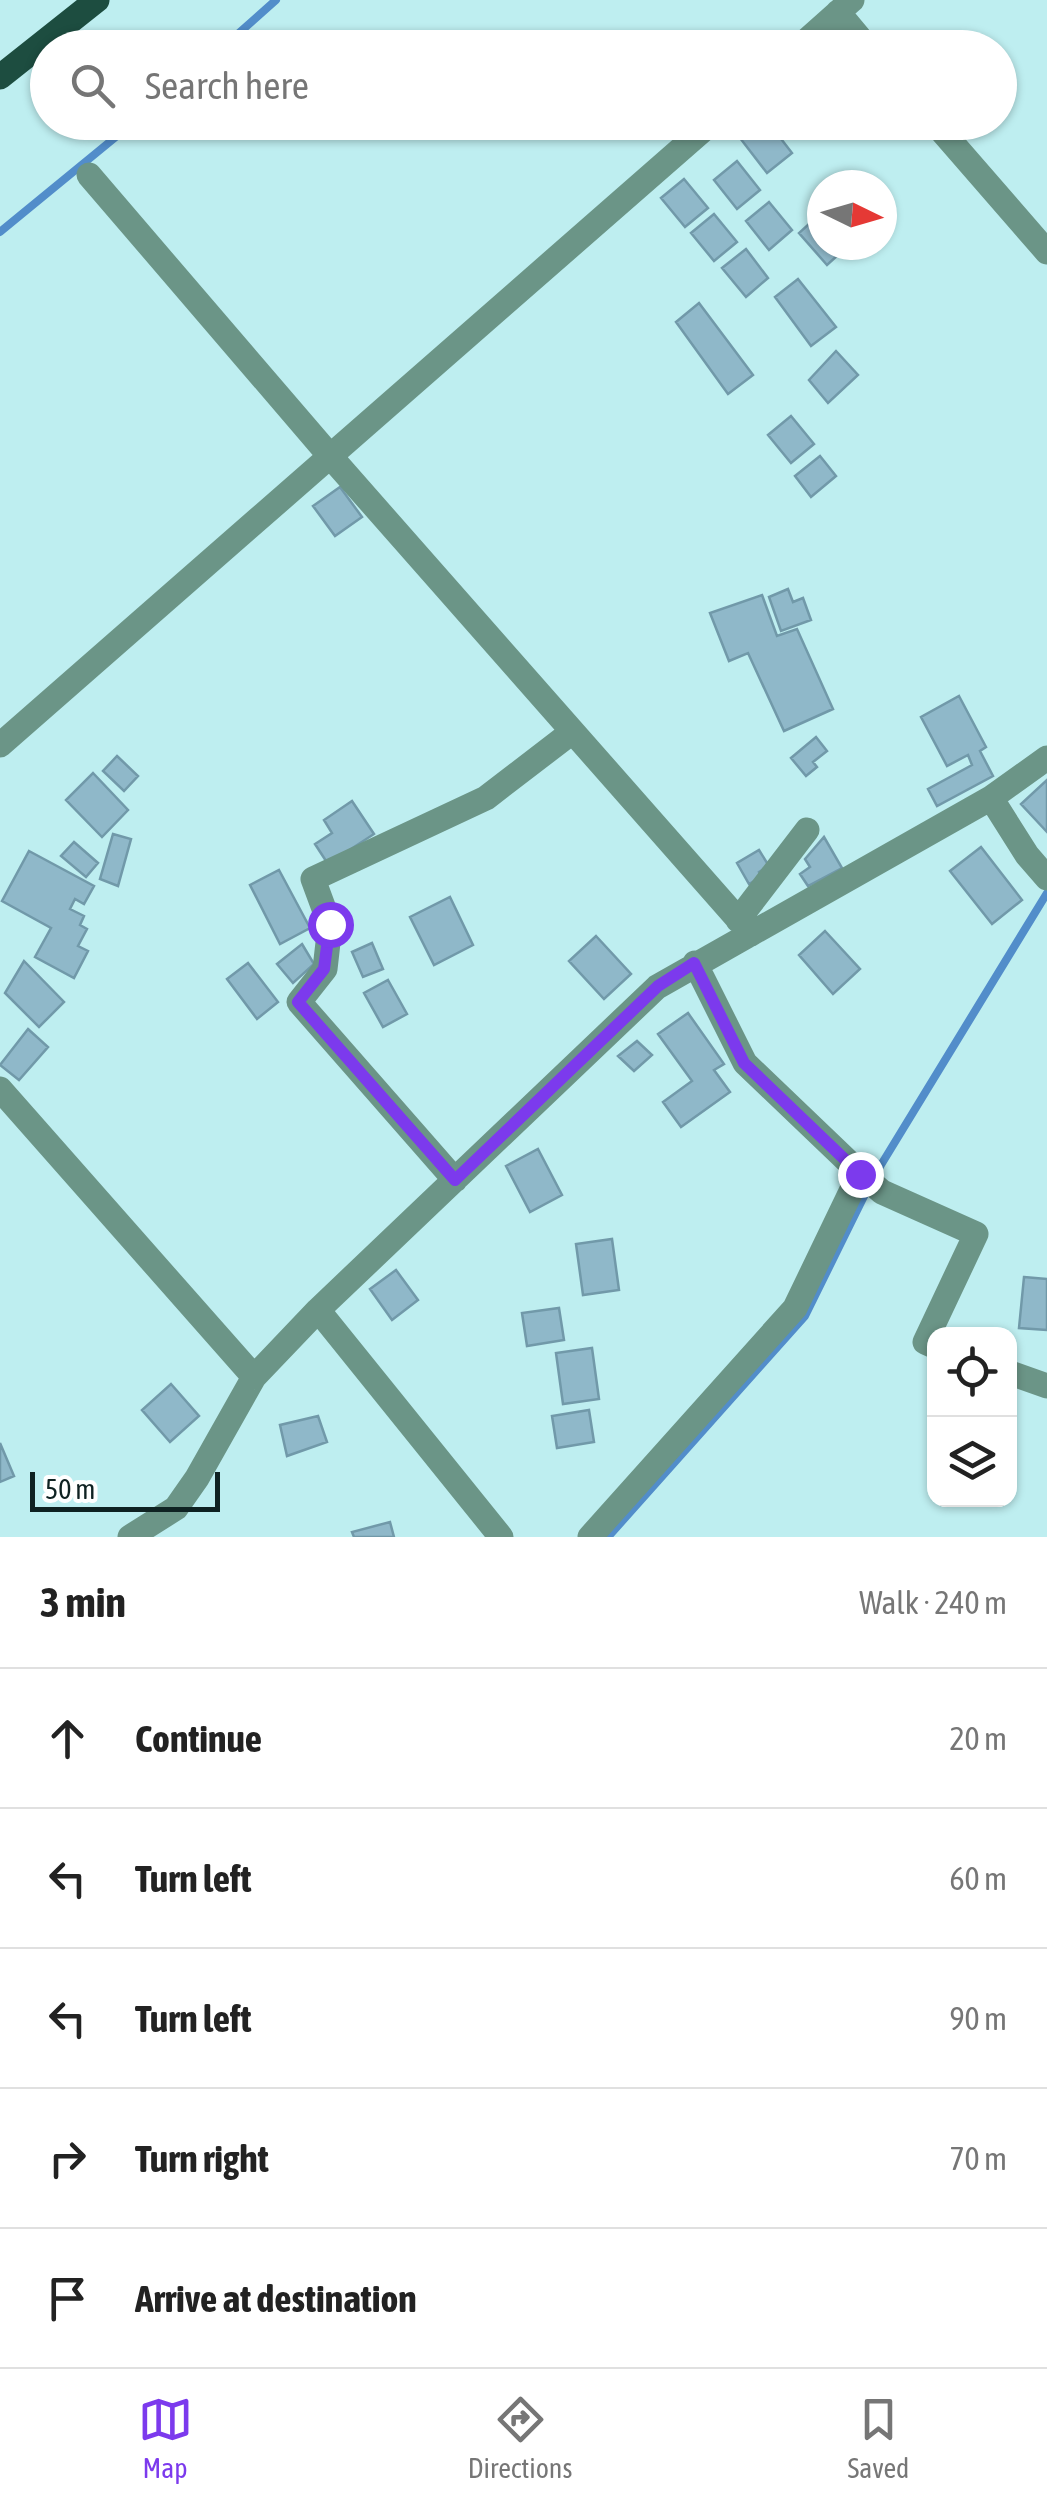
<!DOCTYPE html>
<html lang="en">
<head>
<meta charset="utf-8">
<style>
	:root { --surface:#fff; --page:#f6f6f6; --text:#222; --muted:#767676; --line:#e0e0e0; --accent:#7c3aed }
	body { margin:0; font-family:"Asap Condensed",sans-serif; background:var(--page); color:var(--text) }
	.controls { position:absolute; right:30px; bottom:30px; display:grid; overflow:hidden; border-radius:20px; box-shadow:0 2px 8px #0004 }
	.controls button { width:90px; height:90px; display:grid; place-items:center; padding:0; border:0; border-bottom:2px solid var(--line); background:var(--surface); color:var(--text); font:50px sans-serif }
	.compass { position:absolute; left:807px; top:170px; width:90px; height:90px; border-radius:50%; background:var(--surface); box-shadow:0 2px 8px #0004; rotate:95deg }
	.scale { position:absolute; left:30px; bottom:25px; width:190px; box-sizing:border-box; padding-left:10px; border:5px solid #0f2222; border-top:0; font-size:28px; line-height:35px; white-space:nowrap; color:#0f2222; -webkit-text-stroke:8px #fff; paint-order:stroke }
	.stop { position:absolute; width:30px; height:30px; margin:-22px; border:8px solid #7c3aed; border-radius:50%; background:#fff }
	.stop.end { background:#7c3aed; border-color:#fff; box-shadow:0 2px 10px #0008 }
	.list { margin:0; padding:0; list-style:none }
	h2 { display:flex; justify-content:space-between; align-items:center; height:130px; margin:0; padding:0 40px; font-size:42px }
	h2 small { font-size:32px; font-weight:400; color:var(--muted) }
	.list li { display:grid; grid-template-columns:65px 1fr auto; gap:30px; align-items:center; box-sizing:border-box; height:140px; padding:0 40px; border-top:2px solid var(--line) }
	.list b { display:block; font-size:38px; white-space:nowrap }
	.list em { font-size:32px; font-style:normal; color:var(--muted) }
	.icon { flex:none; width:55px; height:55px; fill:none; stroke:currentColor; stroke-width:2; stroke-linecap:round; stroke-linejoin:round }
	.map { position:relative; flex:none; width:1047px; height:1537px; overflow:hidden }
	.search { position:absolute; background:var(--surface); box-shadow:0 2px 8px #0004; left:30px; right:30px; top:30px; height:110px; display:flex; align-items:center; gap:25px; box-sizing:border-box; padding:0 35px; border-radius:55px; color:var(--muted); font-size:38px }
	.sheet { height:830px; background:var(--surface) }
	nav { display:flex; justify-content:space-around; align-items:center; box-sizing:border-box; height:140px; border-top:2px solid var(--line); background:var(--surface); font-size:28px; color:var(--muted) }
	nav a { display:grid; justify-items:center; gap:5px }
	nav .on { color:var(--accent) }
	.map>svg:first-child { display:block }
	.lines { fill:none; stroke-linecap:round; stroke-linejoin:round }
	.stream { stroke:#528dca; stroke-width:8 }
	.building { fill:#8fb8c9; stroke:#7199a9; stroke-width:2.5 }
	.minor { stroke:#6b9587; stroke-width:25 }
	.major { stroke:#1d4d40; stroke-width:25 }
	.route { stroke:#7c3aed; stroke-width:12 }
</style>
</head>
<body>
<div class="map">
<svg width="1047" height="1537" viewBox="0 0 1047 1537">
	<rect width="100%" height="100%" fill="#beeef0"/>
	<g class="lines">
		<path class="stream" d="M222,48L276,0
			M0,232L134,122
			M608,1537L805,1316L873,1178L1047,893"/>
	</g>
	<path class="building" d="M759,122H768L792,153L767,173L740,138Z
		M737,161L760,190L737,209L714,180Z
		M684,179L708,208L685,227L661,198Z
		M769,202L792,230L769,250L746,221Z
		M822,212V245H849L827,265L799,233Z
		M714,214L737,242L714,261L691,233Z
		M746,249L768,278L746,297L722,268Z
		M798,279L836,327L811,346L775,297Z
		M699,303L753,375L728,394L676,322Z
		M836,351L858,375L828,403L809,380Z
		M791,416L814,444L791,463L768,435Z
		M820,456L836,476L811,497L795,476Z
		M340,487L362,517L335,536L313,506Z
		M788,589L793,602L803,598L811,620L781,631L769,597Z
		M762,595L777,636L797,629L833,709L784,731L748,653L729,661L710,613Z
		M959,696L986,747L980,751L993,776L937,806L928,789L972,765L968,755L947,766L921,717Z
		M816,737L827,751L813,762L817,767L806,776L791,758Z
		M117,756L138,776L124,791L103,771Z
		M93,773L128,810L102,837L66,800Z
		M1047,780V832L1021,804Z
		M352,801L374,834L328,864L315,844L332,833L324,820Z
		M113,834L131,839L118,886L100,879Z
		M824,837L842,868L808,886L800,874L810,867L805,859Z
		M74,842L98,863L86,877L61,856Z
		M981,847L1022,900L992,924L950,871Z
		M759,850L769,866L759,872L761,877L749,884L737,863Z
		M29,851L94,886L84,904L75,899L70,909L84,916L80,925L87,929L78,946L88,951L74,978L35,957L51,928L2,901Z
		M279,870L310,928L280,944L250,885Z
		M450,897L473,945L434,965L410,917Z
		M825,931L860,969L833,994L799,955Z
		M596,936L631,974L604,999L569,961Z
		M372,943L383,969L363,977L352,952Z
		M302,944L314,964L293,983L277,964Z
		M24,961L64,1002L39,1027L5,993Z
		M248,963L278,1002L257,1019L227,979Z
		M388,980L407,1014L383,1027L364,993Z
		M688,1013L724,1064L714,1070L730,1092L681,1127L663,1102L692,1081L658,1034Z
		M28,1029L48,1047L19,1080L0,1065Z
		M637,1041L652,1055L634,1071L618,1056Z
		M538,1149L562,1195L530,1212L506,1166Z
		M612,1239L619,1290L583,1295L576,1244Z
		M396,1270L418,1300L392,1320L370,1289Z
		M1024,1277L1047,1279V1330L1019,1328Z
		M559,1308L564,1340L527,1346L522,1313Z
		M592,1348L599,1399L563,1404L556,1353Z
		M171,1384L199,1416L170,1442L142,1410Z
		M589,1410L594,1442L557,1448L552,1416Z
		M318,1416L327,1442L287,1456L280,1425Z
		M0,1443L14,1476L0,1482Z
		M390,1522L394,1537H354L352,1532Z"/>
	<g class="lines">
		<path class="minor" d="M838,12L868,48
			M798,48L852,0
			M934,122L1047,252
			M89,175L330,456L751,934
			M0,745L712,122
			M991,798L1027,855L1047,878
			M738,920L807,830
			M0,1089L254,1377
			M860,1173L882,1192L976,1234L925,1342L934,1346
			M455,1180L299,1002L325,969L330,925L313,879L486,798L572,732
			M318,1310L501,1537
			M1010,1373L1047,1386
			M130,1537L176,1508L197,1478L254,1377L318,1310L657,987L991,798L1047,758
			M590,1537L795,1308L860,1173L745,1063L695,963"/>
		<path class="major" d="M0,77L97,0"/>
	</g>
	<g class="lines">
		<path class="route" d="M330,924L324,969L298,1002L455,1180L658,986L694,963L744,1063L860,1174"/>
	</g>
</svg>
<div class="controls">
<button><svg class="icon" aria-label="locate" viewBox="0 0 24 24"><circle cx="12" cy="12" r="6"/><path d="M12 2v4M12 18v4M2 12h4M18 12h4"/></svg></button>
<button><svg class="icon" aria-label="layers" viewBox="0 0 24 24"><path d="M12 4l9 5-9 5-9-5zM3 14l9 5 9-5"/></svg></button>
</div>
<svg class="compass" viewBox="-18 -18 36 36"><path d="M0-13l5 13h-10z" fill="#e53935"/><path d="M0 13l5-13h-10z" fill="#767676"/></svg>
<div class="scale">50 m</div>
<div class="stop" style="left:330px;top:924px"></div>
<div class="stop end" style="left:860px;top:1174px"></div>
<div class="search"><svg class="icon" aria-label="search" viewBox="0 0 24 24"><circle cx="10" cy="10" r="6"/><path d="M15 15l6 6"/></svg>Search here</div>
</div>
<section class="sheet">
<h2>3 min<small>Walk · 240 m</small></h2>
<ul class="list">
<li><svg class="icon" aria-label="ahead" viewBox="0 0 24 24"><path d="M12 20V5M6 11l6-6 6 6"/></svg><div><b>Continue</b></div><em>20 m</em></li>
<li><svg class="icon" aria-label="left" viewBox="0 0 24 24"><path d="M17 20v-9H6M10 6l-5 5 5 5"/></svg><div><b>Turn left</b></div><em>60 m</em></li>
<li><svg class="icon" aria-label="left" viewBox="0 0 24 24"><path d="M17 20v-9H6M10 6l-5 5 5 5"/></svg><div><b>Turn left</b></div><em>90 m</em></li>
<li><svg class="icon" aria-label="right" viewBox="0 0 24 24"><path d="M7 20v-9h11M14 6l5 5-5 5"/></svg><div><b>Turn right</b></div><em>70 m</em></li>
<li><svg class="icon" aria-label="arrive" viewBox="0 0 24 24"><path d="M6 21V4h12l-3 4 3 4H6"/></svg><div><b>Arrive at destination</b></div></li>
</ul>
</section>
<nav>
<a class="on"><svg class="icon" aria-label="map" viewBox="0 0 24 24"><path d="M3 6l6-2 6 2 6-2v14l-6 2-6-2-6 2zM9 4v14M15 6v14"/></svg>Map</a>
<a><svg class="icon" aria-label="directions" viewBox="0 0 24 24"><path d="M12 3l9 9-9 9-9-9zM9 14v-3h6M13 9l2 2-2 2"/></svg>Directions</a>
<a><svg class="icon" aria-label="saved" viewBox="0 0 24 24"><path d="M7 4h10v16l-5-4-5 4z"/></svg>Saved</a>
</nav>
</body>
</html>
